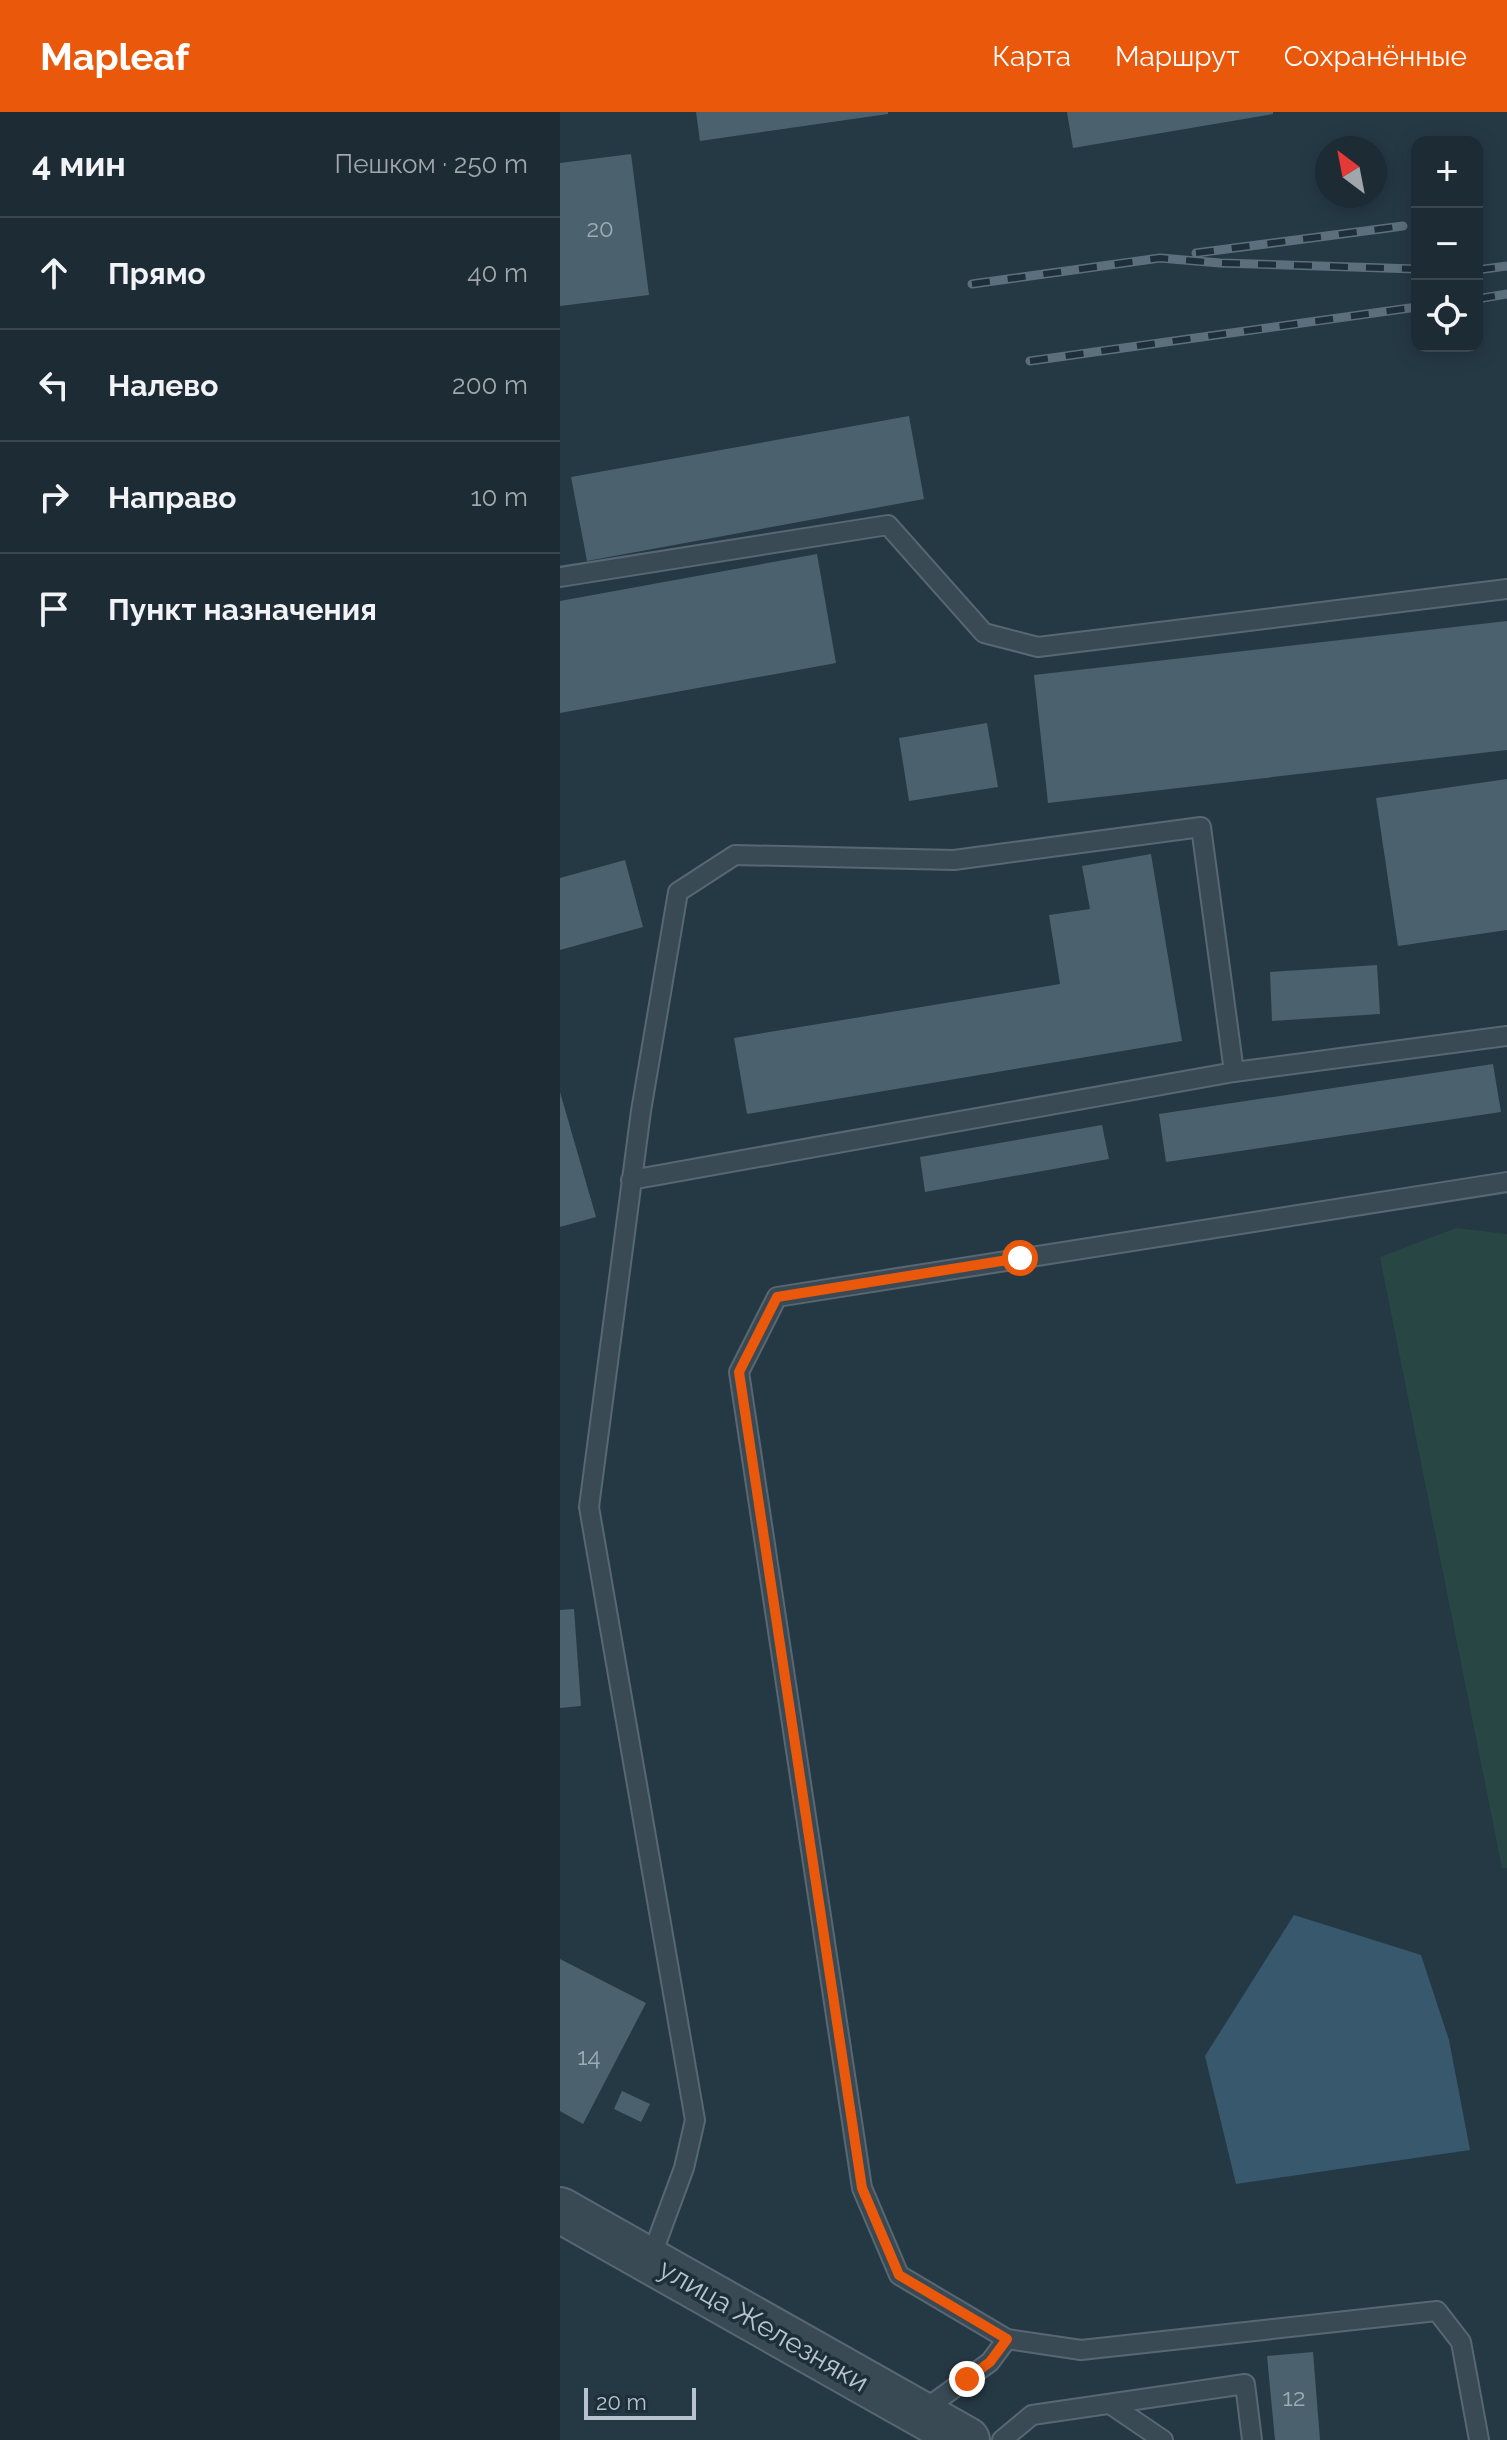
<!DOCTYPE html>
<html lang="ru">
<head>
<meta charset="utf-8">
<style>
	:root { --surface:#1c2b34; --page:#25333c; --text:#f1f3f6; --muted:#a0a7ac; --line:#3a474f; --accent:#ea580c }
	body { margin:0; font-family:Raleway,sans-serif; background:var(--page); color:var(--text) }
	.controls { position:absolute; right:24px; top:24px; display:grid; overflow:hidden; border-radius:16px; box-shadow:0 4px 20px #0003 }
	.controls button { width:72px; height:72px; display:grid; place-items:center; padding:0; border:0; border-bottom:2px solid var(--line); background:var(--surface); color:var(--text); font:40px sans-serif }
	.compass { position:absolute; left:755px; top:24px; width:72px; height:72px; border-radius:50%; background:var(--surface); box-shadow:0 4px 20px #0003; rotate:328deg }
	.scale { position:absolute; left:24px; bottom:20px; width:112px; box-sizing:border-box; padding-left:8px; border:4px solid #b7c4ce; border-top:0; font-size:22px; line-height:28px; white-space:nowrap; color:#b7c4ce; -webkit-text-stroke:6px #1e2f3a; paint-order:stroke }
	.stop { position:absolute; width:24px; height:24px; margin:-18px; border:6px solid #ea580c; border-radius:50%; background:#fff }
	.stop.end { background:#ea580c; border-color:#fff; box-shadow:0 2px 8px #0008 }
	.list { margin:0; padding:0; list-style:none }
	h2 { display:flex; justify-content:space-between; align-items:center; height:104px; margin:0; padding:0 32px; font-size:34px }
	h2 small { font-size:26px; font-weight:400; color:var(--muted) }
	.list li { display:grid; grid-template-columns:52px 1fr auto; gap:24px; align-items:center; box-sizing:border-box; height:112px; padding:0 32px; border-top:2px solid var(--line) }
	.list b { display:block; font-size:30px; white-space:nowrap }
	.list em { font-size:26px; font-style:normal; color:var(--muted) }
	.icon { flex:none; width:44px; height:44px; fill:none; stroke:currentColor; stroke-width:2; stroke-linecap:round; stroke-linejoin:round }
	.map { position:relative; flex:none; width:947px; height:2328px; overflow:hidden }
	header { display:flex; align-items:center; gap:48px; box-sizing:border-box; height:112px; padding:0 40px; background:var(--accent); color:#fff }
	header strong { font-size:38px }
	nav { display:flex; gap:44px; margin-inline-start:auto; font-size:28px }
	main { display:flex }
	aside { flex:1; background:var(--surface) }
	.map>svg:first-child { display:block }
	.green { fill:#274644 }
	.water { fill:#38586d }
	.building { fill:#4b616d }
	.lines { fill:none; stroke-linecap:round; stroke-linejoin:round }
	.service-casing { stroke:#586772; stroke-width:22 }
	.tertiary-casing { stroke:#586772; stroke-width:48 }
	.service { stroke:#3a4a54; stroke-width:18 }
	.tertiary { stroke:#3a4a54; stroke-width:44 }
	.rail-casing { stroke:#5c6f7c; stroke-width:9 }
	.rail { stroke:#1e2f3a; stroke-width:6; stroke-dasharray:18; stroke-linecap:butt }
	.route { stroke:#ea580c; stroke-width:10 }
	.labels { text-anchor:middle; stroke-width:7; stroke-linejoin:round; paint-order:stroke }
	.number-label { font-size:24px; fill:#9cabb6 }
	.street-label { font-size:28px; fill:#b7c4ce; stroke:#1e2f3a }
</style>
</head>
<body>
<header>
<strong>Mapleaf</strong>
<nav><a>Карта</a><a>Маршрут</a><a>Сохранённые</a></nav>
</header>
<main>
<aside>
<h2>4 мин<small>Пешком · 250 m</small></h2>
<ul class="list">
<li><svg class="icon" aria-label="ahead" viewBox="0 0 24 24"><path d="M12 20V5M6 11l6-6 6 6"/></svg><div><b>Прямо</b></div><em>40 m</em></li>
<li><svg class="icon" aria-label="left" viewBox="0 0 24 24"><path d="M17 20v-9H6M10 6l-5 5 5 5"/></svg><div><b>Налево</b></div><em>200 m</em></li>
<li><svg class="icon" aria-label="right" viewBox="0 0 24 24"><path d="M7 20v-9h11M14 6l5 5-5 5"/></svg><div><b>Направо</b></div><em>10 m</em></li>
<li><svg class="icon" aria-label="arrive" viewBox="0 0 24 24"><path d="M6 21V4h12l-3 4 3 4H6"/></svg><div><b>Пункт назначения</b></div></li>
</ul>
</aside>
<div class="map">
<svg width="947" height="2328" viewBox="0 0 947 2328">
	<rect width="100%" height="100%" fill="#253945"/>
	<path class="green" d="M896,1116L947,1122V1756H942L820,1145Z"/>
	<path class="water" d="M734,1803L861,1843L889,1928L910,2038L676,2072L645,1944Z"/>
	<path class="building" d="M136,0H328V2L140,29Z
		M507,0H713V2L513,36Z
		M71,42L89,183L0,194V51Z
		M349,304L364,387L27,449L11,365Z
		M257,442L276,551L0,601V489Z
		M947,509V638L488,691L474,563Z
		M427,611L438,675L349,689L339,626Z
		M947,667V818L838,834L816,686Z
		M591,742L622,929L187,1002L174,926L500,872L489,803L530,797L522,754Z
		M65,748L83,815L0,838V766Z
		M817,853L820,902L712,909L710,860Z
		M933,952L941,1000L606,1050L599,1002Z
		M0,980L36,1105L0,1115Z
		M542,1013L549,1047L365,1080L360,1045Z
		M14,1497L21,1594L0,1596V1498Z
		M0,1847L86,1891L23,2012L0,1999Z
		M62,1979L90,1992L81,2010L54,1997Z
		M753,2240L760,2328H715L707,2244Z"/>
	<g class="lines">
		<defs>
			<path id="service" d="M0,465L328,413L424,521L478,535L947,477
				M674,960L947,924
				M71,1068L674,960L641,715L394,748L175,743L118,780L81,999L29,1395L135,2008L124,2056L90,2148
				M550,2292L603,2328
				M361,2300L430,2250L447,2227
				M442,2328L472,2303L685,2272L692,2328
				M919,2328L901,2230L877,2199L521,2238L447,2227L339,2163L302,2076L179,1260L217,1185L947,1070"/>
			<path id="tertiary" d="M0,2098L407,2328"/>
		</defs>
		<use href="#service" class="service-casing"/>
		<use href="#tertiary" class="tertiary-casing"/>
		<use href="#service" class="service"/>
		<use href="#tertiary" class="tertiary"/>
		<defs>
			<path id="rail" d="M636,141L843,114
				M917,158L947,154
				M412,172L600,146L660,151L857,157
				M917,187L947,182
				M470,249L857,195"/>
		</defs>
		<use href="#rail" class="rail-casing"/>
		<use href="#rail" class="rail"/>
	</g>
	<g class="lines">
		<path class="route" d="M407,2267L430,2250L447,2227L339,2163L302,2076L179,1260L217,1185L460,1146"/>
	</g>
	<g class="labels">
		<g class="number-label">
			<text x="40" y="125">20</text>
			<text x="29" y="1953">14</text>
			<text x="734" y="2294">12</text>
		</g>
		<g class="street-label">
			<text transform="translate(204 2213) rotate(30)" y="10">улица Железняки</text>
		</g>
	</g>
</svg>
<div class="controls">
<button>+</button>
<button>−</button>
<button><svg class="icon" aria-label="locate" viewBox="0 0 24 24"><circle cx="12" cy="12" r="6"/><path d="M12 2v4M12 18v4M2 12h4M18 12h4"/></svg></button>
</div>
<svg class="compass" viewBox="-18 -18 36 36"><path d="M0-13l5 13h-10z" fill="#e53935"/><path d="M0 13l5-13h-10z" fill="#a0a7ac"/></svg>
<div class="scale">20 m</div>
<div class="stop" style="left:460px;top:1146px"></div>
<div class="stop end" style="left:407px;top:2267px"></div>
</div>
</main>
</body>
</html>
